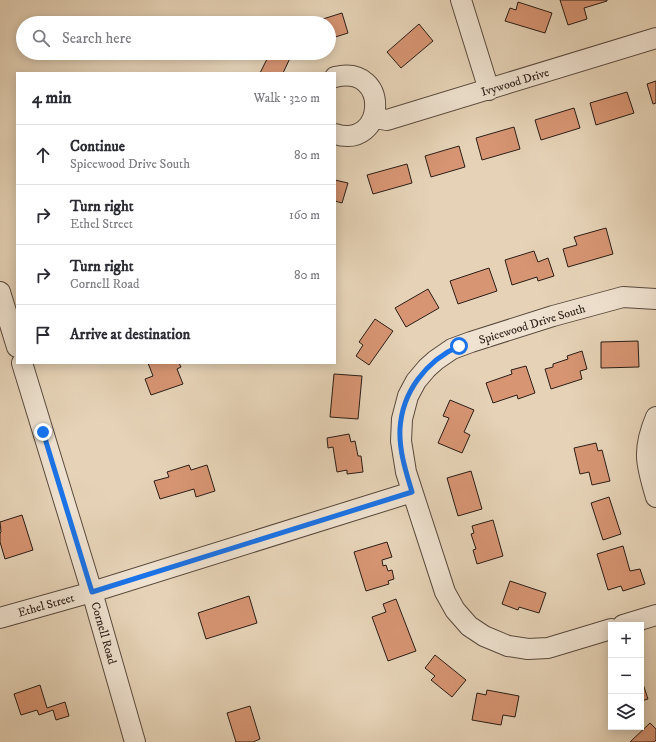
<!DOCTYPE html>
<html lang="en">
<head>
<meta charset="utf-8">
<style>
	:root { --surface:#fff; --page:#f7f7f7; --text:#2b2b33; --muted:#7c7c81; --line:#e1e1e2 }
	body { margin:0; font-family:"IM FELL DW Pica",serif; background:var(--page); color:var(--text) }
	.controls { position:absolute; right:12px; bottom:12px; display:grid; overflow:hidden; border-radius:0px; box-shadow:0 2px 10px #0003 }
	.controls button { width:36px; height:36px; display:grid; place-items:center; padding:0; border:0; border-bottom:1px solid var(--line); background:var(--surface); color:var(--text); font:20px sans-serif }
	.stop { position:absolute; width:12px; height:12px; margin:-9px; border:3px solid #1a73e8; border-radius:50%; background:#fff }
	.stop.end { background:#1a73e8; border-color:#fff; box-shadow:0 1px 4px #0008 }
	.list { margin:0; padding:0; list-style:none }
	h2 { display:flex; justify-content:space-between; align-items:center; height:52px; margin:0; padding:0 16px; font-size:17px }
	h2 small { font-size:13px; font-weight:400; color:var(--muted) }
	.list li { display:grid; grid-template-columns:26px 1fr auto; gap:12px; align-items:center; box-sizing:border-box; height:60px; padding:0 16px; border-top:1px solid var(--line) }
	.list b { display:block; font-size:15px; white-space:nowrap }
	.list p { margin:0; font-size:13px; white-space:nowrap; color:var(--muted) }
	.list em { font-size:13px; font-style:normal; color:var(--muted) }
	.icon { flex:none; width:22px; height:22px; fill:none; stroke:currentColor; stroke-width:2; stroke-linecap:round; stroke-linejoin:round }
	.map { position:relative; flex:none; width:656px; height:742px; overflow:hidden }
	.search { position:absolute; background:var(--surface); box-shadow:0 2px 10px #0003; left:16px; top:16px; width:320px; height:44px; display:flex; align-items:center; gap:10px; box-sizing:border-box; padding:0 14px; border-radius:22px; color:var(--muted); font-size:15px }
	.panel { position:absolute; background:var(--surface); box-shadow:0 2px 10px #0003; left:16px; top:72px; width:320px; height:292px; border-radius:0px }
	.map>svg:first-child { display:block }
	.building { fill:#d79573; stroke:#2a1d16 }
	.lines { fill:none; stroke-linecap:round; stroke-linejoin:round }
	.minor-casing { stroke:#594a3e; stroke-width:22 }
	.minor { stroke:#efe2d0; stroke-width:20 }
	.route { stroke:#1a73e8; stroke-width:5 }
	.labels { text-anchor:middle; stroke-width:3.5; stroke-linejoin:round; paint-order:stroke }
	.street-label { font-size:12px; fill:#2a1d16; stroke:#efe2d0 }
</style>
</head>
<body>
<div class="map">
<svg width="656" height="742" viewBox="0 0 656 742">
	<rect width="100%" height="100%" fill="#e6d3b7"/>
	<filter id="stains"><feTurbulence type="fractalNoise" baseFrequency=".005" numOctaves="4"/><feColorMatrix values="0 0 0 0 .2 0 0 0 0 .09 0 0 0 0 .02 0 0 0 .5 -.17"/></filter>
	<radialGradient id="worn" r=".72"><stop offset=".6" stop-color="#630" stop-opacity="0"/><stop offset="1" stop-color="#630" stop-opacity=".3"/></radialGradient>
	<path class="building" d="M560,0H607V1L584,8L587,19L568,25Z
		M518,2L552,13L545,33L505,21L510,8L516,10Z
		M342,13L348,33L329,39V23H310Z
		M419,24L433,41L401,68L387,52Z
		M270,53L292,54L283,73H260Z
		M656,81V103L653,104L647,84Z
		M627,92L634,113L596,125L590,103Z
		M574,108L580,128L541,140L535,120Z
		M514,127L520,149L482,160L476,138Z
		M459,146L465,167L431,177L425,156Z
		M407,164L412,183L373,194L367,175Z
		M335,180L348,183L342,203L335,201Z
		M606,228L613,254L568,267L563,249L577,245L574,237Z
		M534,251L538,262L548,258L554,276L538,281L537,277L512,285L505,260Z
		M489,268L497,291L458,304L450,281Z
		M428,289L439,308L406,327L395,308Z
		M375,319L393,331L369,365L356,356L363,345L359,342Z
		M638,341L639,367L601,368V342Z
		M582,351L587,369L580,371L582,379L551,389L545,369L553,367V364L568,359L567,356Z
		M148,363H179L181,367L177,369L183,384L151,395L145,379L153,376Z
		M526,366L535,393L518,399L517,395L493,403L486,383L512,374L511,370Z
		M334,374L362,376L358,419L330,417Z
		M450,400L474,410L464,432L470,435L462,453L438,443L449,418L443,416Z
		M349,434L351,442L355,441L358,456H361L363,472L347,474V470L337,472L333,447L328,448L327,438Z
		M596,443L598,451L602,450L610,481L592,485L589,472L580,474L574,448Z
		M189,465L191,470L207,465L215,491L196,497L194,489L160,499L154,481L169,477L167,472Z
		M471,471L482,509L458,516L447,478Z
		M609,497L621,534L603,540L591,503Z
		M22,515L33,550L5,559L0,542V533L1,532L0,522Z
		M493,520L503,556L477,564L473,550L476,549L471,534L474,533L472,526Z
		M387,542L392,557L382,560L383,566L386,565L388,571L392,570L394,579L388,581L389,584L366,591L354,552Z
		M623,546L630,571L640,569L645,584L623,591L621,586L608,590L597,554Z
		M510,581L546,593L539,613L519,607L518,610L502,604Z
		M249,596L257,623L206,639L198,613Z
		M396,599L416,651L388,661L372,617L386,612L383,604Z
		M435,655L466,680L452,697L431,680L435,676L425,668Z
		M643,684L648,699L641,701V685Z
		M40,685L47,708L65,702L69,716L56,720L53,710L39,715L37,710L21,715L14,694Z
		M487,690L519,696L515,717L503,715L501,725L472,720L477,693L486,695Z
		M250,706L260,739L253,742H236L227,713Z
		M650,723L656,729V740L654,742H630Z"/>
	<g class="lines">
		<defs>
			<path id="minor" d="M461,0L489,90
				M335,77C391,64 386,150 335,134
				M374,118L387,120L656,38
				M0,292L17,347
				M22,363L92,592L135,742
				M656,417C642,450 646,464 656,497
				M0,618L92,592L412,492
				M623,625L656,615
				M611,629L548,648L528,649L508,646L484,636L469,626L455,610L445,592L406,472L401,441L402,419L408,396L416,381L427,368L436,360L452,349L471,342L553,316L623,297L656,299"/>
		</defs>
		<use href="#minor" class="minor-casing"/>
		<use href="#minor" class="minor"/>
	</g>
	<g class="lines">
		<path class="route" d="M43,432L92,592L412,492C406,472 399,451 400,429C402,392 426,361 459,346"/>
	</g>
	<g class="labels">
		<g class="street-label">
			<text transform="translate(515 82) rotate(-17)" y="4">Ivywood Drive</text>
			<text transform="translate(532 324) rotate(-17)" y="4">Spicewood Drive South</text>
			<text transform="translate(46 605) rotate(-16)" y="4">Ethel Street</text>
			<text transform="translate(104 633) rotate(74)" y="4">Cornell Road</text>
		</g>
	</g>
	<rect width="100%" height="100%" filter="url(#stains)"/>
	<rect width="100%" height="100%" fill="url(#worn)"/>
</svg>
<div class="controls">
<button>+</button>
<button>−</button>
<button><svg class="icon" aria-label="layers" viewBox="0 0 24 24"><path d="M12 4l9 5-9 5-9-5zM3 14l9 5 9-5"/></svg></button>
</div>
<div class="stop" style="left:459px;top:346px"></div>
<div class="stop end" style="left:43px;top:432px"></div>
<div class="search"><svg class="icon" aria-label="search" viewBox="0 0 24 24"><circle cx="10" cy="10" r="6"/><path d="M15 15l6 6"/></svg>Search here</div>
<section class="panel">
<h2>4 min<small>Walk · 320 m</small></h2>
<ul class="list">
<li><svg class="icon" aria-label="ahead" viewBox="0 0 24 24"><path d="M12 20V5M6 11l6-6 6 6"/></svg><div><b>Continue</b><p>Spicewood Drive South</p></div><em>80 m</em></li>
<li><svg class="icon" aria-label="right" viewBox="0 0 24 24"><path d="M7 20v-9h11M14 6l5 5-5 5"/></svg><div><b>Turn right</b><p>Ethel Street</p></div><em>160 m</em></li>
<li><svg class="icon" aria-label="right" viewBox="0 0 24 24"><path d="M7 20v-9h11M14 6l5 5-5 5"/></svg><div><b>Turn right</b><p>Cornell Road</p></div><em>80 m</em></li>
<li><svg class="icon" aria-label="arrive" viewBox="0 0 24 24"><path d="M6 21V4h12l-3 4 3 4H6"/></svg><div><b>Arrive at destination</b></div></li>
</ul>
</section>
</div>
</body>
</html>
